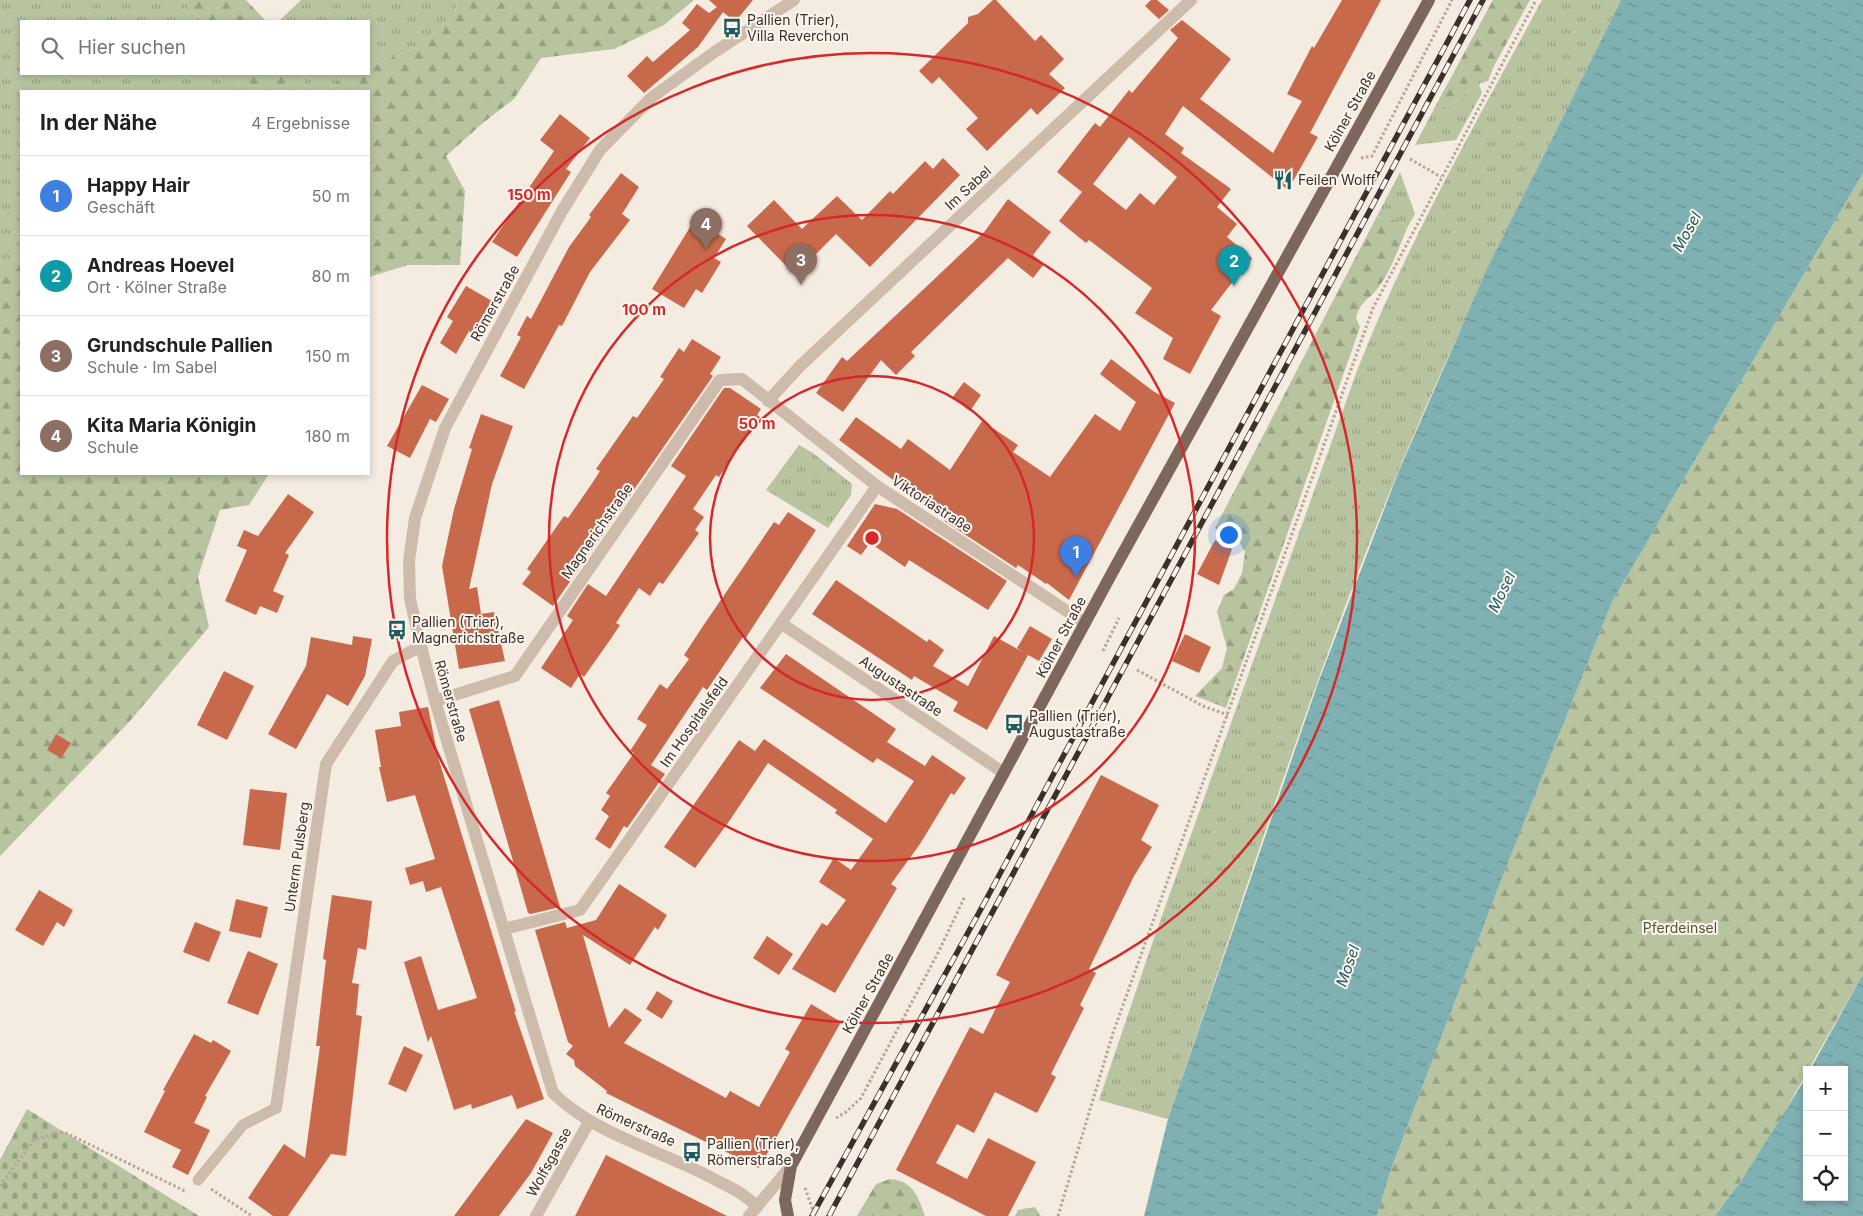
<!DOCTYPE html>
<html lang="de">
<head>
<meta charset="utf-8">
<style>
	:root { --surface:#fff; --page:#f2f2f2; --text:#202124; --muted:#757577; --line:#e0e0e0; --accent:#1f5a5e }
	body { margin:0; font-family:Inter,sans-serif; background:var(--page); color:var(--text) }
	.controls { position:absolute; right:15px; bottom:15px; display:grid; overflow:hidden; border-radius:0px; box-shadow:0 2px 8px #0003 }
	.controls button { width:45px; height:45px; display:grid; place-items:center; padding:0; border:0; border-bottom:1px solid var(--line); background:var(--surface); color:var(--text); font:25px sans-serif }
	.you { position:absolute; left:1228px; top:534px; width:18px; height:18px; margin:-12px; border:4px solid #fff; border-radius:50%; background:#1a73e8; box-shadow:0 0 0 8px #1a73e833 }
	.badge { display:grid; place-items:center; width:32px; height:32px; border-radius:50%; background:var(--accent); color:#fff; font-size:16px; font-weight:700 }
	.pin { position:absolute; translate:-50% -41px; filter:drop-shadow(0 1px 2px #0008) }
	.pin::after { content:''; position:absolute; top:26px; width:18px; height:15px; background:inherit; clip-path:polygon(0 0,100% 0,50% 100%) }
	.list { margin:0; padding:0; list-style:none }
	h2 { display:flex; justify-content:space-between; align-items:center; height:65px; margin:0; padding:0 20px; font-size:21px }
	h2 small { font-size:16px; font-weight:400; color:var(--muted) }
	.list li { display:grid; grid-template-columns:32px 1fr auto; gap:15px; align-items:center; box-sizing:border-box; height:80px; padding:0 20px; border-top:1px solid var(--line) }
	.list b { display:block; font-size:19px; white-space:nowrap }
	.list p { margin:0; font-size:16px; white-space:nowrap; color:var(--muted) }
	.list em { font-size:16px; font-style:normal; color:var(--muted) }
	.icon { flex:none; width:28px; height:28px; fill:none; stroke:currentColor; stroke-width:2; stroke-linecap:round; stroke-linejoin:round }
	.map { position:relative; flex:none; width:1863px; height:1216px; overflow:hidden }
	.search { position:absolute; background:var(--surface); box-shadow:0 2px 8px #0003; left:20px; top:20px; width:350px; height:55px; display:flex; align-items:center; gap:12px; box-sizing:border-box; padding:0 18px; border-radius:0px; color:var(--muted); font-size:19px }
	.panel { position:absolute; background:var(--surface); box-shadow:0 2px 8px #0003; left:20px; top:90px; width:350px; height:385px; border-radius:0px }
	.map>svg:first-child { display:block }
	.grass { fill:url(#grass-tufts) }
	.forest { fill:url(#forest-firs) }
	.cemetery { fill:url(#cemetery-stones) }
	.water { fill:url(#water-ripples) }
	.building { fill:#c8694b; fill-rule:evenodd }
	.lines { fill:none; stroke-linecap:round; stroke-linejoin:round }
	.path { stroke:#b9a596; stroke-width:3; stroke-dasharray:2.5 2.5; stroke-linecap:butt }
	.service { stroke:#cdbbac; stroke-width:11 }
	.minor { stroke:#cdbbac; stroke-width:12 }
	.tertiary { stroke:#cdbbac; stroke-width:12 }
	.primary { stroke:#7d675c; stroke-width:12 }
	.rail-casing { stroke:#3b302b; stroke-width:5.5 }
	.rail { stroke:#fbf5ee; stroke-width:4; stroke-dasharray:11; stroke-linecap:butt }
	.ring { fill:none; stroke:#d62828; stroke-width:2.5 }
	.labels { text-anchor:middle; stroke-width:4; stroke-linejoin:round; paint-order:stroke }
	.poi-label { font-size:14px; fill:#3b302b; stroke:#fbf5ee; text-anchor:start }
	.street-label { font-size:14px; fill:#3b302b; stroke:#fbf5ee }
	.park-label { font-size:14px; fill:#4a5a2e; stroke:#fbf5ee }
	.water-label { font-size:15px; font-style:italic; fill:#1f5a5e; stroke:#fbf5ee }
	.centre { fill:#d62828; stroke:#fbf5ee; stroke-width:2.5 }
	.ring-label { font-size:15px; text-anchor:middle; font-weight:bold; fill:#d62828; stroke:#fbf5ee; stroke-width:4; stroke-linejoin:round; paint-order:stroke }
</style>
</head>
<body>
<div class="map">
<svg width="1863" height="1216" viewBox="0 0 1863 1216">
	<defs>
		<pattern id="grass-tufts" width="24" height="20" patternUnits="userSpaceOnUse" patternTransform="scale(1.25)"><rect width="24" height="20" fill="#b8c4a0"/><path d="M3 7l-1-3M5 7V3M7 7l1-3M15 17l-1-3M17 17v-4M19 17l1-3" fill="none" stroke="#97a083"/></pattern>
		<pattern id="forest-firs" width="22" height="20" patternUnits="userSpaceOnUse" patternTransform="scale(1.25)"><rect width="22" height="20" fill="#b8c4a0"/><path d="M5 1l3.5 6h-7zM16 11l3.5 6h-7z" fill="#97a083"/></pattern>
		<pattern id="cemetery-stones" width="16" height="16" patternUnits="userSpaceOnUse" patternTransform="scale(1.25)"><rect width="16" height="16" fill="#b8c4a0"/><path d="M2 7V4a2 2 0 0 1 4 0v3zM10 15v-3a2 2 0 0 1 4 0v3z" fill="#97a083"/></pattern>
		<pattern id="water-ripples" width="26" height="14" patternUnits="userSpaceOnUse" patternTransform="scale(1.25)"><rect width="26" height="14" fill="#7fb0b2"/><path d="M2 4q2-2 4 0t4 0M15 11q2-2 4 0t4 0" fill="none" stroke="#699091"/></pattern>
	</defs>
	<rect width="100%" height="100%" fill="#f4ebe1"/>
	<path class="grass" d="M0,0H183L201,21H21V74H232L241,91H21V260L4,258L0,262Z
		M301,0H457L455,15L417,48L369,66V21H279Z
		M1542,0H1621C1543,156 1465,311 1398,472C1311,683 1242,903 1168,1119L1099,1100L1153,941L1358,368C1408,241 1477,121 1542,0Z
		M1493,68L1488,81L1479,84L1482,93L1456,140L1415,145L1436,105L1449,108Z
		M300,74H349L327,91H310Z
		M1400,172L1415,214L1407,228L1400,221L1377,216Z
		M799,445L813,453L852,484L851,495L828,528L766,490Z"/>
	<path class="forest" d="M183,0H246L266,21H201Z
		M457,0H694L664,25L614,49L541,58L514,99L484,122L446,156L465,191L460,265H408L369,277V91H327L345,75L369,74V66L417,48L455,15Z
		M1493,0H1530L1493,68L1449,108L1436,105Z
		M232,74H300L310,91H241Z
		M1863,173V974L1781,1118L1741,1181L1715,1216H1377L1390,1172L1502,878L1612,602Z
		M1377,216L1400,221L1407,228C1399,247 1391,271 1378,288C1369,300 1361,300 1356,318L1360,327L1226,708L1195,696L1222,668L1227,648L1217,612L1224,595L1234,589L1242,573L1245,552L1239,541L1215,528Z
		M4,258L21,260V474H269L249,505L220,510L198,577L209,627L130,721L0,856V262Z
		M890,1179C914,1181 918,1197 925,1216H857L876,1184Z
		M1035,1207L1041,1216H1015L1018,1210Z"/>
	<path class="cemetery" d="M27,1109L199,1216H0V1160Z"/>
	<path class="water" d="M1621,0H1863V173L1612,602L1502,878L1390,1172L1377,1216H1144L1168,1119L1318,683L1398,473L1487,269Z
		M1863,974V1216H1715L1741,1181L1807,1076V1197H1844V1070H1810Z"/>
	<path class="building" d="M709,0H753L735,22L717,7L723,12L698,47L644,93L627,76L647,56L653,62L690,30L682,23L697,4L709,13L717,7Z
		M993,0H996L1035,41L1041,35L1064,59L1049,74L1065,88L1037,115L1031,108L987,151L966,129L978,118L939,77L932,84L919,71L968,23V17L978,14Z
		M1151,0H1157L1169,10L1159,19L1145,6Z
		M1342,0H1381L1310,133L1318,137L1288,190L1183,106L1165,134L1184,148L1181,153L1231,189L1217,207L1237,224L1227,237L1252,258L1243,275L1240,272L1211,310L1221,316L1190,374L1163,359L1173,338L1135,313L1152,288L1089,240L1086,243L1059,221L1082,192L1057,172L1095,123L1100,127L1129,90L1132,93L1178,38L1170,30L1182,20L1231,59L1200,99L1273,153L1302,101L1287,94L1312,46L1314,48ZM1129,137L1177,177L1154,205L1140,193L1126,210L1093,184Z
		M560,114L590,138L566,169L571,172L517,257L492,242L554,151L540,140Z
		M943,158L960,175L870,267L836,234L795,275L747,226L774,200L802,229L837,196L862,220L890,191L893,194L925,161L933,169Z
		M621,173L639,187L622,214L630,220L590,272L562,326L559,325L524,389L500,376L521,337L517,335L527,316L531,319L569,247L591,217L589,215Z
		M1008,199L1051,232L1033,255L1044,264L1033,278L1008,258L911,352L915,356L896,375L881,360L843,412L816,393L842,357L847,361L925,288L985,231Z
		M695,219L726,239L714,258L721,262L702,293L696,289L684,308L652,289Z
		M466,286L492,301L472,333L469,331L456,354L440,343L453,321L447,317Z
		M692,339L721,357L710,374L713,376L553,606L522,584L531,572L527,569L564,516L568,518L591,485L600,471L596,469L633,416L637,418L664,379L660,377L679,348L684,352Z
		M1111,359L1153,391L1175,403L1069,600L1047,583L1046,584L1018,565L1016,568L943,520L950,522L839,440L856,417L901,449L908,439L950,470L982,421L1018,445L1013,452L1050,477L1095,414L1120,431L1136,402L1100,374Z
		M964,382L981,395L970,411L952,398Z
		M422,385L449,399L436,422L430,419L410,458L387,446Z
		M724,388H730L761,409L757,415L760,417L719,477L716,475L693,509L704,517L695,530L699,533L689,547L663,584L659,582L650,596L639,588L616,623L620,625L610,640L584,677L580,674L571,688L541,668L573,620L567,616L588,584L606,596L686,476L671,466Z
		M481,414L513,426L492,484L469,589L477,587L481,614L494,612L505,661L459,669L442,566L454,509L472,449L469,448Z
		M288,494L314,512L285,553L289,555L273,591L284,596L277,613L260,606L256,615L225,601L247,550L237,546L244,530L258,536Z
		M875,504L897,509L1007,581L988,610L909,560L905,567L870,543L861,555L847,546Z
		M788,512L816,530L745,639L743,637L707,690L703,687L651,765L665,774L627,828L624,826L610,849L595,839L609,816L601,810L610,796L606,793L634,753L630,751L647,725L637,719L660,684L667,689L689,659L684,655L703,626L774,522L779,525Z
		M1215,540L1232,549L1219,585L1197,574Z
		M836,580L927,642L929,639L944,650L933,666L968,686L994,636L1023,652L1017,648L1030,626L1052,639L1039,661L1028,655L987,730L953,711L958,702L914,676L912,680L812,614Z
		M1185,634L1211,647L1199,673L1172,661Z
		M353,636L372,639L365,676L348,706L327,694L296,749L268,734L306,666L311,637L352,645Z
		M786,654L896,729L887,742L925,766L932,755L966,778L954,795L951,793L920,844L891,884L897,888L835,993L792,969L822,923L827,926L846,900L819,882L834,858L851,870L873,839L835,813L837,810L768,763L730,820L695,868L664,847L739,740L755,751L764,739L886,823L914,781L877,758L873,763L760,688Z
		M224,671L254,686L227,740L197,725Z
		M499,700L560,907L531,914L528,913L469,709Z
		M428,707L438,757L516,1012L514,1011L544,1099L517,1109L512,1095L472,1109L471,1104L454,1110L431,1036L428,1042L404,962L421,956L438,1010L477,998L441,887L426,892L423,881L410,885L405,868L435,859L415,795L387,802L379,767H381L375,730L401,726L399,712Z
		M56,734L71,743L61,758L47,750Z
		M1101,775L1159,805L1141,840L1152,847L1134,876L1089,969L1096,973L1080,1005L1084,1008L1051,1074L1056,1077L1037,1113L995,1092L974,1133L957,1124L936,1163L967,1179L988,1138L1036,1162L1008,1216H986L896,1170L970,1027L983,1034L997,1006L1010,982L996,975Z
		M250,789L287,793L280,850L243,845Z
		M619,884L667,915L658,930L655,927L630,965L583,935L609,1028L625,1008L642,1020L624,1043L726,1098L730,1091L759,1107L790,1052L785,1049L811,1004L841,1022L759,1168L606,1093L607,1091L575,1066L574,1060L566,1054L573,1046L568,1042L535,930L565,922L567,928L596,920Z
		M39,890L73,910L64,927L57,922L43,946L15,930Z
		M332,895L372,901L366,950L358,948L352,983L359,984L356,1015L362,1016L346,1156L331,1154L288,1216H273L248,1198L284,1144L305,1158L320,1046H316L326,960L323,959Z
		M236,899L268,907L261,938L229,931Z
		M195,922L221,932L209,962L183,952Z
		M767,936L793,954L779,975L753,958Z
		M248,951L278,964L258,1015L227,1003Z
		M657,991L673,1001L662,1019L646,1009Z
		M194,1034L211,1043L213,1040L231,1051L205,1096L207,1097L194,1123L210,1130L188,1175L172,1167L181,1150L144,1132L165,1091L163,1090Z
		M404,1046L423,1055L406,1092L388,1084Z
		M526,1119L553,1133L531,1173L499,1216H454Z
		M606,1155L727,1216H575Z"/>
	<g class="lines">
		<path class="path" d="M1361,158L1372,156L1452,0
			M1410,159L1441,177
			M1103,651L1119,618
			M1137,670L1203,706L1228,715
			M836,1118L846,1112L861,1098L939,951L965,896
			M0,1186L35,1139L64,1132L187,1192
			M805,1188L815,1216
			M211,1189L252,1216
			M1058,1216L1113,1033L1373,308L1536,0"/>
		<path class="service" d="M198,1180L243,1125L276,1108"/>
		<path class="minor" d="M768,401L800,366L1191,0
			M782,624L1004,773
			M435,701L515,676L720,380L742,379L877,486L1085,623
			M504,929L580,910L877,486
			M276,1108L326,764L393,661L421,646
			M757,1207C744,1193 728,1186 712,1178C660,1150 596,1135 553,1093L435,701L421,646L410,599L409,561L415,518L445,428L562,211L600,150L651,98L713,53L794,0
			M536,1216L589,1122"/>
		<path class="tertiary" d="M749,1216L791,1166"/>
		<path class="primary" d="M788,1216L785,1200L791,1166L1112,573L1429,0"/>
		<defs>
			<path id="rail" d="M812,1216L981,909L1470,0
				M829,1216L1483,0"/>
		</defs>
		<use href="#rail" class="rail-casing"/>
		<use href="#rail" class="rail"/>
	</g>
	<g class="ring">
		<circle cx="872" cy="538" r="162"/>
		<circle cx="872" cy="538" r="323"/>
		<circle cx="872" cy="538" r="485"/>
	</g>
	<defs>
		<symbol id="bus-bare" viewBox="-9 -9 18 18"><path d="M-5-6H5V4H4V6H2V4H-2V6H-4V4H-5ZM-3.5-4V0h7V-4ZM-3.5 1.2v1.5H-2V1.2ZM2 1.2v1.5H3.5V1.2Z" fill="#1f5a5e" stroke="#fbf5ee" stroke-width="2.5" paint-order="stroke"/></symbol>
		<symbol id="restaurant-bare" viewBox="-9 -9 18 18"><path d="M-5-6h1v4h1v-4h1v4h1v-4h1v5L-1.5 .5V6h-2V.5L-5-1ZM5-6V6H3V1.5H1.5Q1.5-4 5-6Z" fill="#1f5a5e" stroke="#fbf5ee" stroke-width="2.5" paint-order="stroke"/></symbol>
	</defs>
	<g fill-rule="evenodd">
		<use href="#bus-bare" x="718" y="14" width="28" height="28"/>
		<use href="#restaurant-bare" x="1269" y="166" width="28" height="28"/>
		<use href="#bus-bare" x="383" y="616" width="28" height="28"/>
		<use href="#bus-bare" x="1000" y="710" width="28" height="28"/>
		<use href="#bus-bare" x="678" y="1138" width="28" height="28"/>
	</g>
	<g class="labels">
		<g class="poi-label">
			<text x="747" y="25">Pallien (Trier),<tspan x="747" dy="16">Villa Reverchon</tspan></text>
			<text x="1298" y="185">Feilen Wolff</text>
			<text x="412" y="627">Pallien (Trier),<tspan x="412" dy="16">Magnerichstraße</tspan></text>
			<text x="1029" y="721">Pallien (Trier),<tspan x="1029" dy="16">Augustastraße</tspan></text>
			<text x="707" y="1149">Pallien (Trier),<tspan x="707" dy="16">Römerstraße</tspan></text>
		</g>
		<g class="street-label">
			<text transform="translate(1350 111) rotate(-61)" y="5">Kölner Straße</text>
			<text transform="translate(968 188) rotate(-43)" y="5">Im Sabel</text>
			<text transform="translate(495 303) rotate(-61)" y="5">Römerstraße</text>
			<text transform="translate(932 504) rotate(33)" y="5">Viktoriastraße</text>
			<text transform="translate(597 531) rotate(-55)" y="5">Magnerichstraße</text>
			<text transform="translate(1061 637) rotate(-62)" y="5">Kölner Straße</text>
			<text transform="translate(901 686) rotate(34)" y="5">Augustastraße</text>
			<text transform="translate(451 701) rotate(74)" y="5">Römerstraße</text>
			<text transform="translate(694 722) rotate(-55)" y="5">Im Hospitalsfeld</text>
			<text transform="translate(297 857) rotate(-82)" y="5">Unterm Pulsberg</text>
			<text transform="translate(868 993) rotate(-61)" y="5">Kölner Straße</text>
			<text transform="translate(636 1125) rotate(24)" y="5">Römerstraße</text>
			<text transform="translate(549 1162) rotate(-61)" y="5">Wolfsgasse</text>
		</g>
		<g class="park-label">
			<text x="1680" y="933">Pferdeinsel</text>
		</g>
		<g class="water-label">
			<text transform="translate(1687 232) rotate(-61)" y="5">Mosel</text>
			<text transform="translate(1502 592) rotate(-64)" y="5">Mosel</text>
			<text transform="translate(1348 966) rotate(-71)" y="5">Mosel</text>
		</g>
	</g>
	<circle cx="872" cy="538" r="8" class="centre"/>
	<g class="ring-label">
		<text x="529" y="200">150 m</text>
		<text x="644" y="315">100 m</text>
		<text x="757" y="429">50 m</text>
	</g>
</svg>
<div class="controls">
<button>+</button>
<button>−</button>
<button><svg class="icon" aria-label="locate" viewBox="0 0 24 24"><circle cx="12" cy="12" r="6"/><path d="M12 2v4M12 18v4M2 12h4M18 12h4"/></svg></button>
</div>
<div class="you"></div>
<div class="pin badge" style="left:1076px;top:577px;background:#3f7fe0">1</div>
<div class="pin badge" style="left:1234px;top:286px;background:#0f9aa8">2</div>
<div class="pin badge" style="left:801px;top:285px;background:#8d6e63">3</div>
<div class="pin badge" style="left:706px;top:249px;background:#8d6e63">4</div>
<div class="search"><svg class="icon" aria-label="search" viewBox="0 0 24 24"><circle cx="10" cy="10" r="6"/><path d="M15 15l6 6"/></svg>Hier suchen</div>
<section class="panel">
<h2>In der Nähe<small>4 Ergebnisse</small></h2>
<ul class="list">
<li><span class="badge" style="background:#3f7fe0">1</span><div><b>Happy Hair</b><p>Geschäft</p></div><em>50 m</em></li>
<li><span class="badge" style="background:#0f9aa8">2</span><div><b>Andreas Hoevel</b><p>Ort · Kölner Straße</p></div><em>80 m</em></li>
<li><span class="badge" style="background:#8d6e63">3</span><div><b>Grundschule Pallien</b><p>Schule · Im Sabel</p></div><em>150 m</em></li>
<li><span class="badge" style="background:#8d6e63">4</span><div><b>Kita Maria Königin</b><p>Schule</p></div><em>180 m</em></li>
</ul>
</section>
</div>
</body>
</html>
